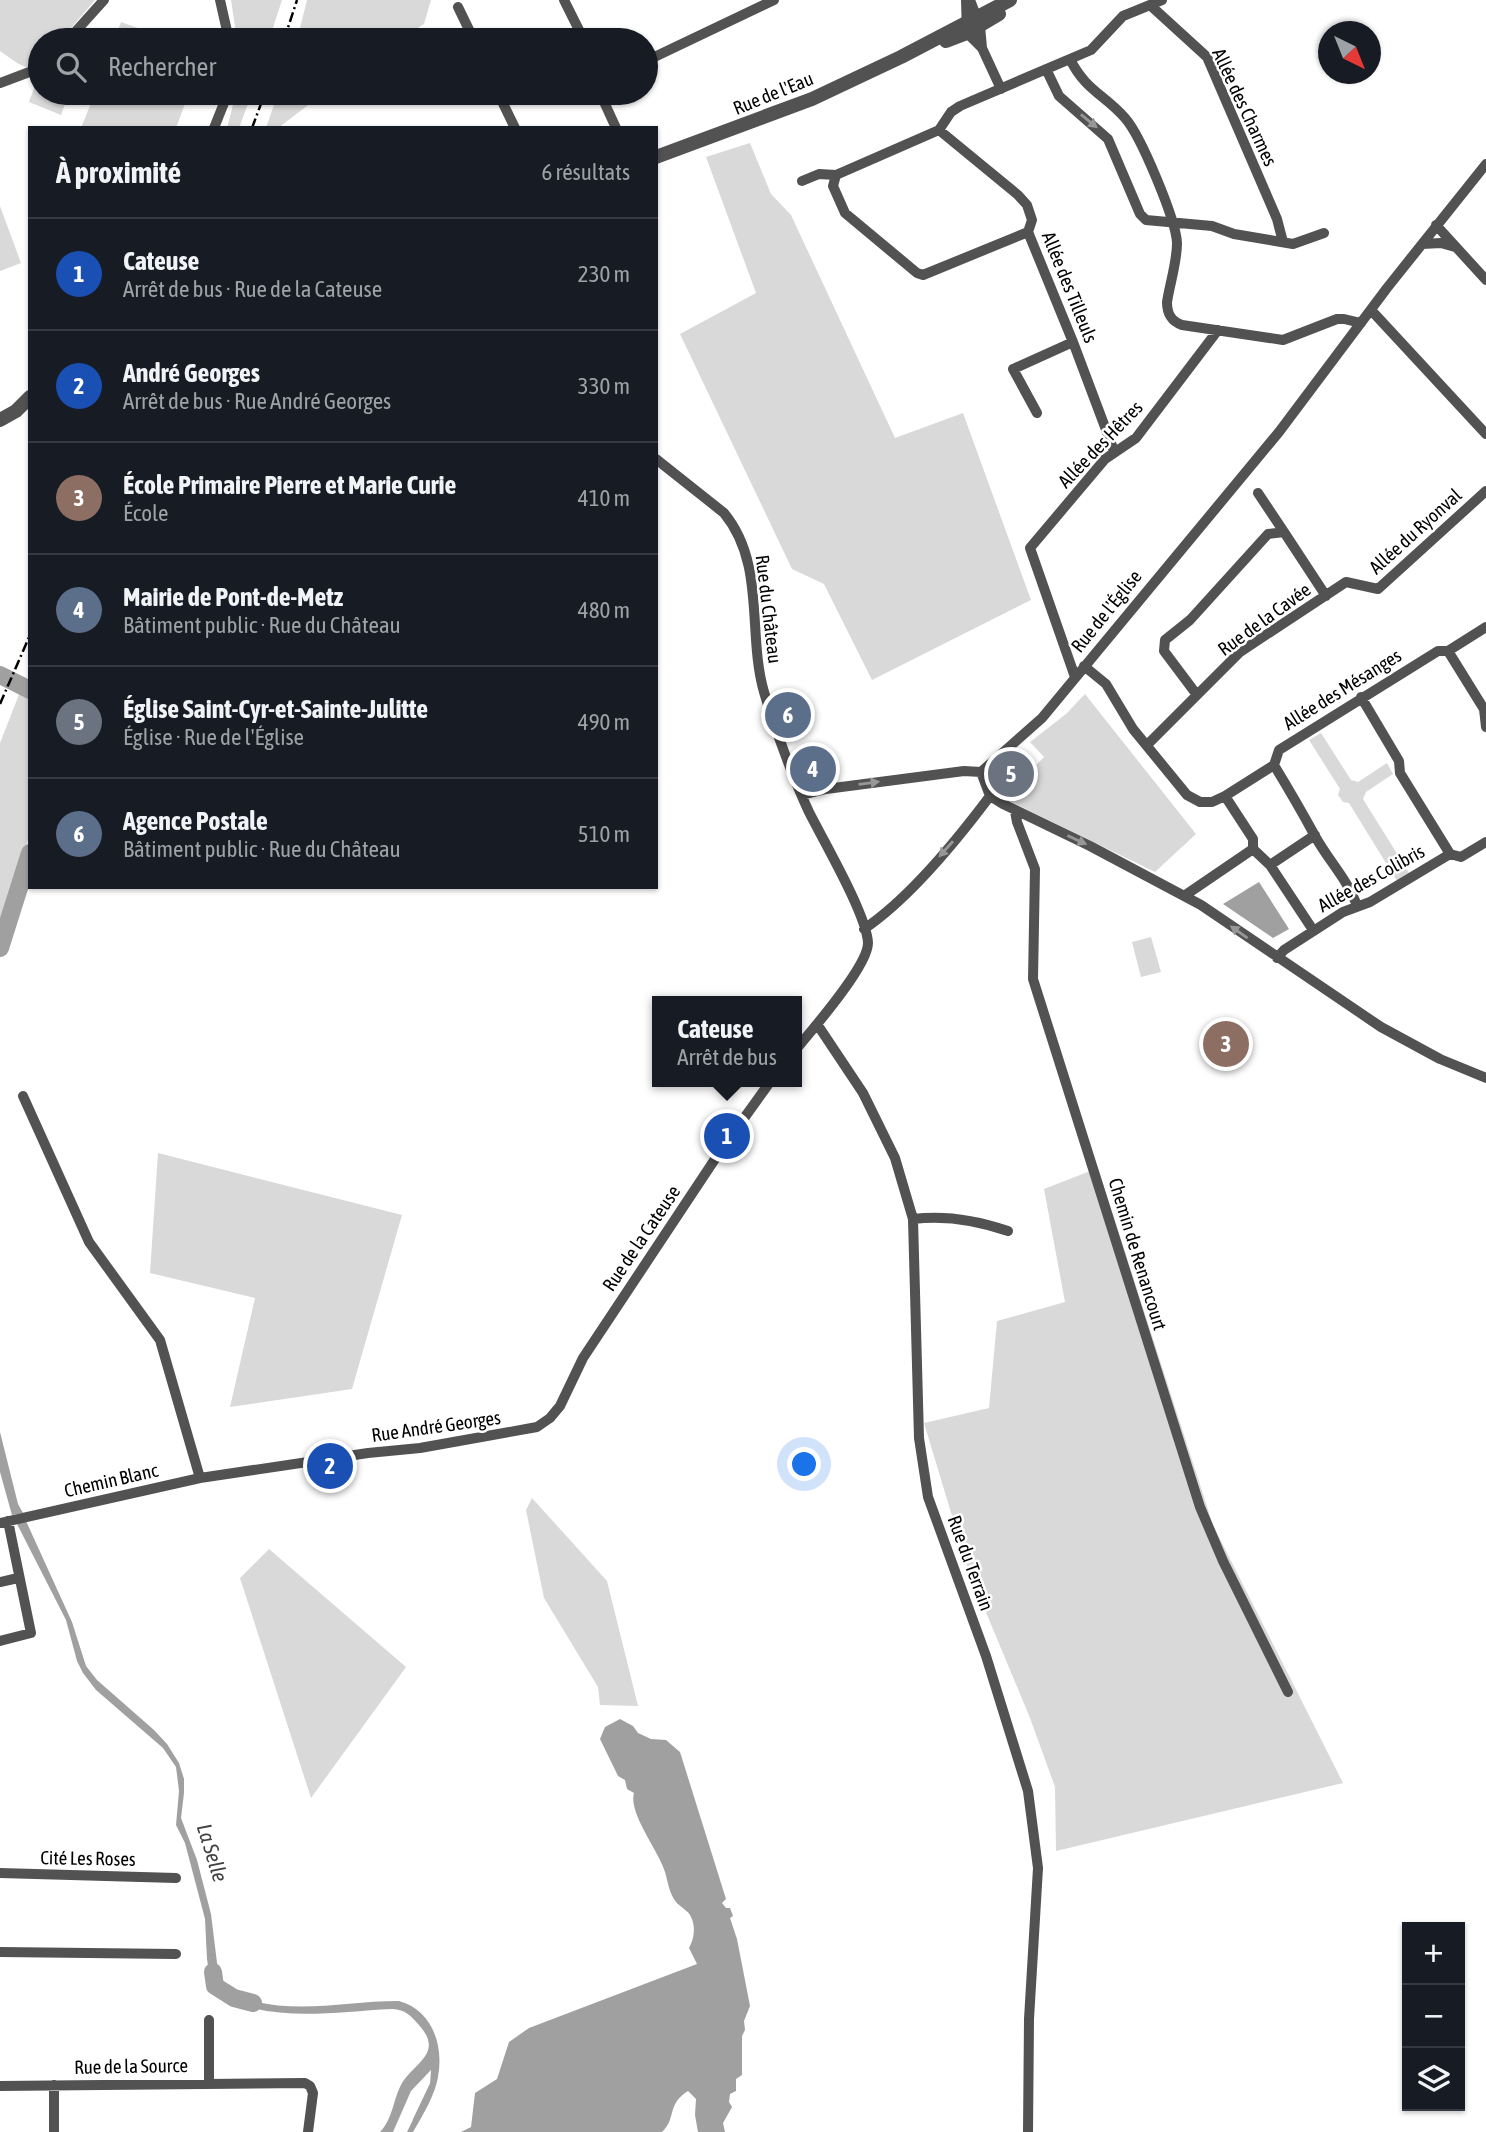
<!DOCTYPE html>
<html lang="fr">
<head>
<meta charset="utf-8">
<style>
	:root { --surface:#171b24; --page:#20242c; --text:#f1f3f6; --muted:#9ea1a6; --line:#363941; --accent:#0f766e }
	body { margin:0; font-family:"Asap Condensed",sans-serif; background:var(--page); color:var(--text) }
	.controls { position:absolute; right:21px; bottom:21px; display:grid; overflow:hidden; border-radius:0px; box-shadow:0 2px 5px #0004 }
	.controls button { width:63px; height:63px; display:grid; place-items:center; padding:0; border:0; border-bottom:2px solid var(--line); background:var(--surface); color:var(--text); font:35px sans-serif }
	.compass { position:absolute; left:1318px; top:21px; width:63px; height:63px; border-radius:50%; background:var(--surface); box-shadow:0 2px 5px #0004; rotate:137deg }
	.you { position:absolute; left:805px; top:1465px; width:24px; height:24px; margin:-18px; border:5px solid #fff; border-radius:50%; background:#1a73e8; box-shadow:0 0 0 10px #1a73e833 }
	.badge { display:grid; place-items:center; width:46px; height:46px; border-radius:50%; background:var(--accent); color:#fff; font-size:23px; font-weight:700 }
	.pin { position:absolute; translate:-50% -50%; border:4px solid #fff; box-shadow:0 2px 7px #0006 }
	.popup { position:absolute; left:652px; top:996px; width:150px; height:91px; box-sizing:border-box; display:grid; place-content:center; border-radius:0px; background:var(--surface); filter:drop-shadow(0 2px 5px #0005); font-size:23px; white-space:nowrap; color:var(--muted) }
	.popup b { font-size:26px; color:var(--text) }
	.popup::after { content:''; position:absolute; left:50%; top:100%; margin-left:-14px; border:14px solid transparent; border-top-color:var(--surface) }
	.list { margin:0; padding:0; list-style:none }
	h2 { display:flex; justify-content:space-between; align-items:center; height:91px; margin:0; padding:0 28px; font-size:30px }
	h2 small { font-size:23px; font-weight:400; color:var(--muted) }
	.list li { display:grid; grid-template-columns:46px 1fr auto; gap:21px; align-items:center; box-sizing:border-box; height:112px; padding:0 28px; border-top:2px solid var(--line) }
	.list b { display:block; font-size:26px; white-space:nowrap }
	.list p { margin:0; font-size:23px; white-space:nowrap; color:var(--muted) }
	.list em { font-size:23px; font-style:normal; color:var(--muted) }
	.icon { flex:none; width:38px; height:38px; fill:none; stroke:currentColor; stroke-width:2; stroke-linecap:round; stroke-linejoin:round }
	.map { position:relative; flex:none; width:1486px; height:2132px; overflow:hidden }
	.search { position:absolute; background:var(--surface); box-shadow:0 2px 5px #0004; left:28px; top:28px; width:630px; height:77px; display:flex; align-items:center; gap:18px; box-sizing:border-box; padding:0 24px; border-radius:38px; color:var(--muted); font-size:26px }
	.panel { position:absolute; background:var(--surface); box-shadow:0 2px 5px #0004; left:28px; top:126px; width:630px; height:763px; border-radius:0px }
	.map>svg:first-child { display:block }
	.green { fill:#d9d9d9 }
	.water { fill:#a0a0a0 }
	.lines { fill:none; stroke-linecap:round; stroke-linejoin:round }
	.stream { stroke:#a0a0a0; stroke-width:2.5 }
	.river { stroke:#a0a0a0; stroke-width:18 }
	.minor { stroke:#525252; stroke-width:10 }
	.tertiary { stroke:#525252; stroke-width:14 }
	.rail { stroke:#000; stroke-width:2.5; stroke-dasharray:10 3.5 2 3.5; stroke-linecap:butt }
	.oneway { fill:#979797 }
	.labels { text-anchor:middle; stroke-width:5; stroke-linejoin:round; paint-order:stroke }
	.street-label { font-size:19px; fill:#000; stroke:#fff }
	.water-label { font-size:21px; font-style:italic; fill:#414141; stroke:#fff }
</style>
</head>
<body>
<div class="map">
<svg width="1486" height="2132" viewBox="0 0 1486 2132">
	<rect width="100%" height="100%" fill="#fff"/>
	<path class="green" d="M0,0H95L61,40H40V64L34,71L17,63L0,51Z
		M231,0H282L269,40H237Z
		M307,0H431L424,24L398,40H297Z
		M121,22L171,40H114Z
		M36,83L40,85V93H61L68,96L61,115L29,102Z
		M95,93H189L176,128H81Z
		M236,93H252L239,128H227Z
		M278,93H324L278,128H266Z
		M750,143L771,194L791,215L895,438L963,413L1031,600L872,680L824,584L792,569L680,334L756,293L706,157Z
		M0,206L21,263L0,271Z
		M20,692L30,699V833L0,926V743Z
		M1085,694L1196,834L1155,872L1003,798L1044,757L1030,742L1066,714Z
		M1321,733L1351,780L1358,782L1387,763L1393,774L1366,792L1363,799L1409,873L1397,881L1349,803L1343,802L1338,795L1340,789L1309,740Z
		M1151,937L1161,972L1141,977L1132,942Z
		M158,1153L402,1215L352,1389L230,1407L255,1298L150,1273Z
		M1098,1168L1213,1525L1343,1783L1056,1851L1055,1787L1030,1718L968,1569L924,1423L989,1408L997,1321L1065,1302L1044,1189Z
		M532,1498L607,1581L638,1706L600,1705L598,1687L544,1598L526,1510Z
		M269,1549L406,1667L311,1798L240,1578Z"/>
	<path class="water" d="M1259,882L1289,929L1273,938L1223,904Z
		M0,1432L18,1504L23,1513L12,1515L0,1472Z
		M26,1521L72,1622L86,1666L97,1680L154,1730L167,1744L179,1763L184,1779V1793L181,1818L197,1860L211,1914L220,1987C227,1996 237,1998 248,2000C301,2014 346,2001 399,2001C432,2010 444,2045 438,2077C435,2095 423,2115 413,2132H407L430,2085L431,2070L411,2091L393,2132H380C393,2119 393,2099 402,2083C415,2062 444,2053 419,2025C410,2015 406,2010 392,2009C329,2012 270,2024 212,1993L207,1959L205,1919L185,1843L176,1825L179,1791L176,1767L163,1748L96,1690L83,1673L77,1661L66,1620L16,1522Z
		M620,1719L633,1726L638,1733L651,1739L666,1740L680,1752L726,1899L722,1903L726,1908H730L733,1916L730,1918L737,1939L750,2006L744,2021L745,2030L742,2036V2075L736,2079V2091L730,2094L729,2102L732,2107L723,2123L725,2132H698L695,2115L696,2099L688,2091C666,2105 677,2118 662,2132H461L471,2127L475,2093L497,2079L509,2042L529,2028L697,1964L689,1948C694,1939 696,1927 691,1917C689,1911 680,1907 676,1902C669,1893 668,1882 665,1872C659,1851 628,1813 634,1793L627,1789L625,1780L618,1776L600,1739L605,1727Z"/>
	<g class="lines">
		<path class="stream" d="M414,2120L432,2082"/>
		<path class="river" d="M0,675L30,690
			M0,948L30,853
			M213,1972L215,1986L234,1998L253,2003"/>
		<path class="minor" d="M220,0L229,40
			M564,0L584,40
			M966,0L967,33L982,48L1001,89
			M970,0L980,26L982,48
			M1150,5L1207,57L1277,219L1283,242
			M458,7L474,40
			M68,40L104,0
			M1070,59C1085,90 1105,95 1125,118C1141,136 1176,220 1177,243C1177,262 1170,283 1167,302C1167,314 1171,321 1182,325L1283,340L1337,319H1344L1361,323
			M646,61L774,0
			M1046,69L1059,96L1108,139L1140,214L1146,220L1212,226L1234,234L1293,244L1324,233
			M0,83L40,68
			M498,93L515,128
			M600,93L616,128
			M214,128L228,93
			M939,130L1018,195L1027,205L1032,220L1028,232L1073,342L1114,451
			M836,175L833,186L845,213L917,273L923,275L1028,232
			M802,181L819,174L836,175L939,130L951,112L960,106L1091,50L1123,16L1162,0
			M1436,225L1486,280
			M1422,244L1441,243L1455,247
			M1371,310L1486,434
			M1037,413L1013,369L1073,342
			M656,459L724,513C766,564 747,633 764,692C775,729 793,778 809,812C823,840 867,915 868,943C868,966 813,1029 797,1048
			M1258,493L1284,532
			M1448,651L1484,709L1486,727
			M1084,666L1106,684L1133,729L1187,795L1200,802H1212L1225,796L1274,765L1279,750L1438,651H1448L1486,627
			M1075,677L1030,548L1105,459L1136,438L1218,330
			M1197,695L1164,651L1165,640L1190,620L1268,534L1284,532L1326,596
			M1361,697L1399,761L1400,773L1450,854
			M1148,744L1240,652L1346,582L1378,589L1486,491
			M1274,765C1288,788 1302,812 1315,836C1328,860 1348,880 1357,906
			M981,772L990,796L1003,804L1090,846L1201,905L1381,1027L1440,1059L1486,1078
			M802,795L826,789L964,771L981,772L1042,718L1279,432L1387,288L1486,164
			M1225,796L1253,839V849L1270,865L1313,930
			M1015,811L1017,822L1035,869L1033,979L1200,1507L1223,1561L1288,1692
			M1270,865L1315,835
			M1184,896L1253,849
			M864,929C910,898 957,840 990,796
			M1277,958L1284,950L1343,912L1370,902L1450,854L1461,857L1486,842
			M817,1024L863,1093L895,1158L913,1219L919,1438L928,1497L986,1656L1028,1791L1038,1868L1029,2019L1028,2132
			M23,1096L89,1242L160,1340L200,1478
			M913,1219C944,1215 979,1221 1008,1231
			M0,1523L200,1478L368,1453L420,1448L537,1427L550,1418L560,1406L583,1358L719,1153L770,1082
			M0,1582L18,1578
			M0,1641L31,1633L8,1521
			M0,1873L176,1878
			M0,1952L176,1954
			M209,2020V2083
			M54,2085V2132
			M0,2086L305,2083L310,2086L313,2093L308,2132"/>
		<path class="tertiary" d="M946,41L967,33L999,14
			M656,157L812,99L901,57L1010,0
			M0,420L16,411L30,397"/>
		<path class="rail" d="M284,40L297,0
			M252,128L265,93
			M0,704L30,635"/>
	</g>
	<defs><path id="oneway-solid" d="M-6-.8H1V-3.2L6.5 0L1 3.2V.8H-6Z" transform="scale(1.75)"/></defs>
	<g class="oneway">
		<use href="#oneway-solid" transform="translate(1089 121) rotate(39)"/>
		<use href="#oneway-solid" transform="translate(869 783) rotate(-7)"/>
		<use href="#oneway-solid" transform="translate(1077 840) rotate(25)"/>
		<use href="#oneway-solid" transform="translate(946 849) rotate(132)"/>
		<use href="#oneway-solid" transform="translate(1239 932) rotate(-145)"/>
	</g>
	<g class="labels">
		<g class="street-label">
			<text transform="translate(773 93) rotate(-22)" y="7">Rue de l'Eau</text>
			<text transform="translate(1245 107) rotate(65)" y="7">Allée des Charmes</text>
			<text transform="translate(1070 287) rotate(68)" y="7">Allée des Tilleuls</text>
			<text transform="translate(1100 444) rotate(-46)" y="7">Allée des Hêtres</text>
			<text transform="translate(1415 531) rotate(-42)" y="7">Allée du Ryonval</text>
			<text transform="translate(769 609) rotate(83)" y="7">Rue du Château</text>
			<text transform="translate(1106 611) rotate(-51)" y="7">Rue de l'Église</text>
			<text transform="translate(1264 619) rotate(-36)" y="7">Rue de la Cavée</text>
			<text transform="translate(1342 689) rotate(-32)" y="7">Allée des Mésanges</text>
			<text transform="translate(1371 878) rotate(-29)" y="7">Allée des Colibris</text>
			<text transform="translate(641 1238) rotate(-56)" y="7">Rue de la Cateuse</text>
			<text transform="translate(1138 1254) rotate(73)" y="7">Chemin de Renancourt</text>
			<text transform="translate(436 1426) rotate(-8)" y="7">Rue André Georges</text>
			<text transform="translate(111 1480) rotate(-13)" y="7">Chemin Blanc</text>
			<text transform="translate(971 1563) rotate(70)" y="7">Rue du Terrain</text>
			<text transform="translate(88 1858) rotate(1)" y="7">Cité Les Roses</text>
			<text transform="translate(131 2066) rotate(-1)" y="7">Rue de la Source</text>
		</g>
		<g class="water-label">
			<text transform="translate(212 1853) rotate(73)" y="7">La Selle</text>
		</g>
	</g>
</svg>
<div class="controls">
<button>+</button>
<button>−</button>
<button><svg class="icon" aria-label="layers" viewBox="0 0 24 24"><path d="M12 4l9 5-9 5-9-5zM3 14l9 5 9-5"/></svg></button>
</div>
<svg class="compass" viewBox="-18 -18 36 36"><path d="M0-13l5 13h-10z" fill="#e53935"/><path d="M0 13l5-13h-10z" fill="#9ea1a6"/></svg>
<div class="you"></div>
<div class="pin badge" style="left:727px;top:1136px;background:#1a4fb4">1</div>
<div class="popup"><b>Cateuse</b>Arrêt de bus</div>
<div class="pin badge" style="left:330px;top:1466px;background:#1a4fb4">2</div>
<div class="pin badge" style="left:1226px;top:1044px;background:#8d6e63">3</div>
<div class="pin badge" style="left:813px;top:769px;background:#5c6f8a">4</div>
<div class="pin badge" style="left:1011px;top:774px;background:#6b7280">5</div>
<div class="pin badge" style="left:788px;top:715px;background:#5c6f8a">6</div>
<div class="search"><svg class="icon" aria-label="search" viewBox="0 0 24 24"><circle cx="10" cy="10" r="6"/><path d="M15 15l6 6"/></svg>Rechercher</div>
<section class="panel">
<h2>À proximité<small>6 résultats</small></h2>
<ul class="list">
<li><span class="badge" style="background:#1a4fb4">1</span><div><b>Cateuse</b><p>Arrêt de bus · Rue de la Cateuse</p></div><em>230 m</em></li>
<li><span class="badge" style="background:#1a4fb4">2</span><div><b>André Georges</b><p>Arrêt de bus · Rue André Georges</p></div><em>330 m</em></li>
<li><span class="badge" style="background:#8d6e63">3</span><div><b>École Primaire Pierre et Marie Curie</b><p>École</p></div><em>410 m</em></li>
<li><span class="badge" style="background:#5c6f8a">4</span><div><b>Mairie de Pont-de-Metz</b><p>Bâtiment public · Rue du Château</p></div><em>480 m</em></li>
<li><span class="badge" style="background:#6b7280">5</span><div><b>Église Saint-Cyr-et-Sainte-Julitte</b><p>Église · Rue de l'Église</p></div><em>490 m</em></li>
<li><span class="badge" style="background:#5c6f8a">6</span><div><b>Agence Postale</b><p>Bâtiment public · Rue du Château</p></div><em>510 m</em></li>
</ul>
</section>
</div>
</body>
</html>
